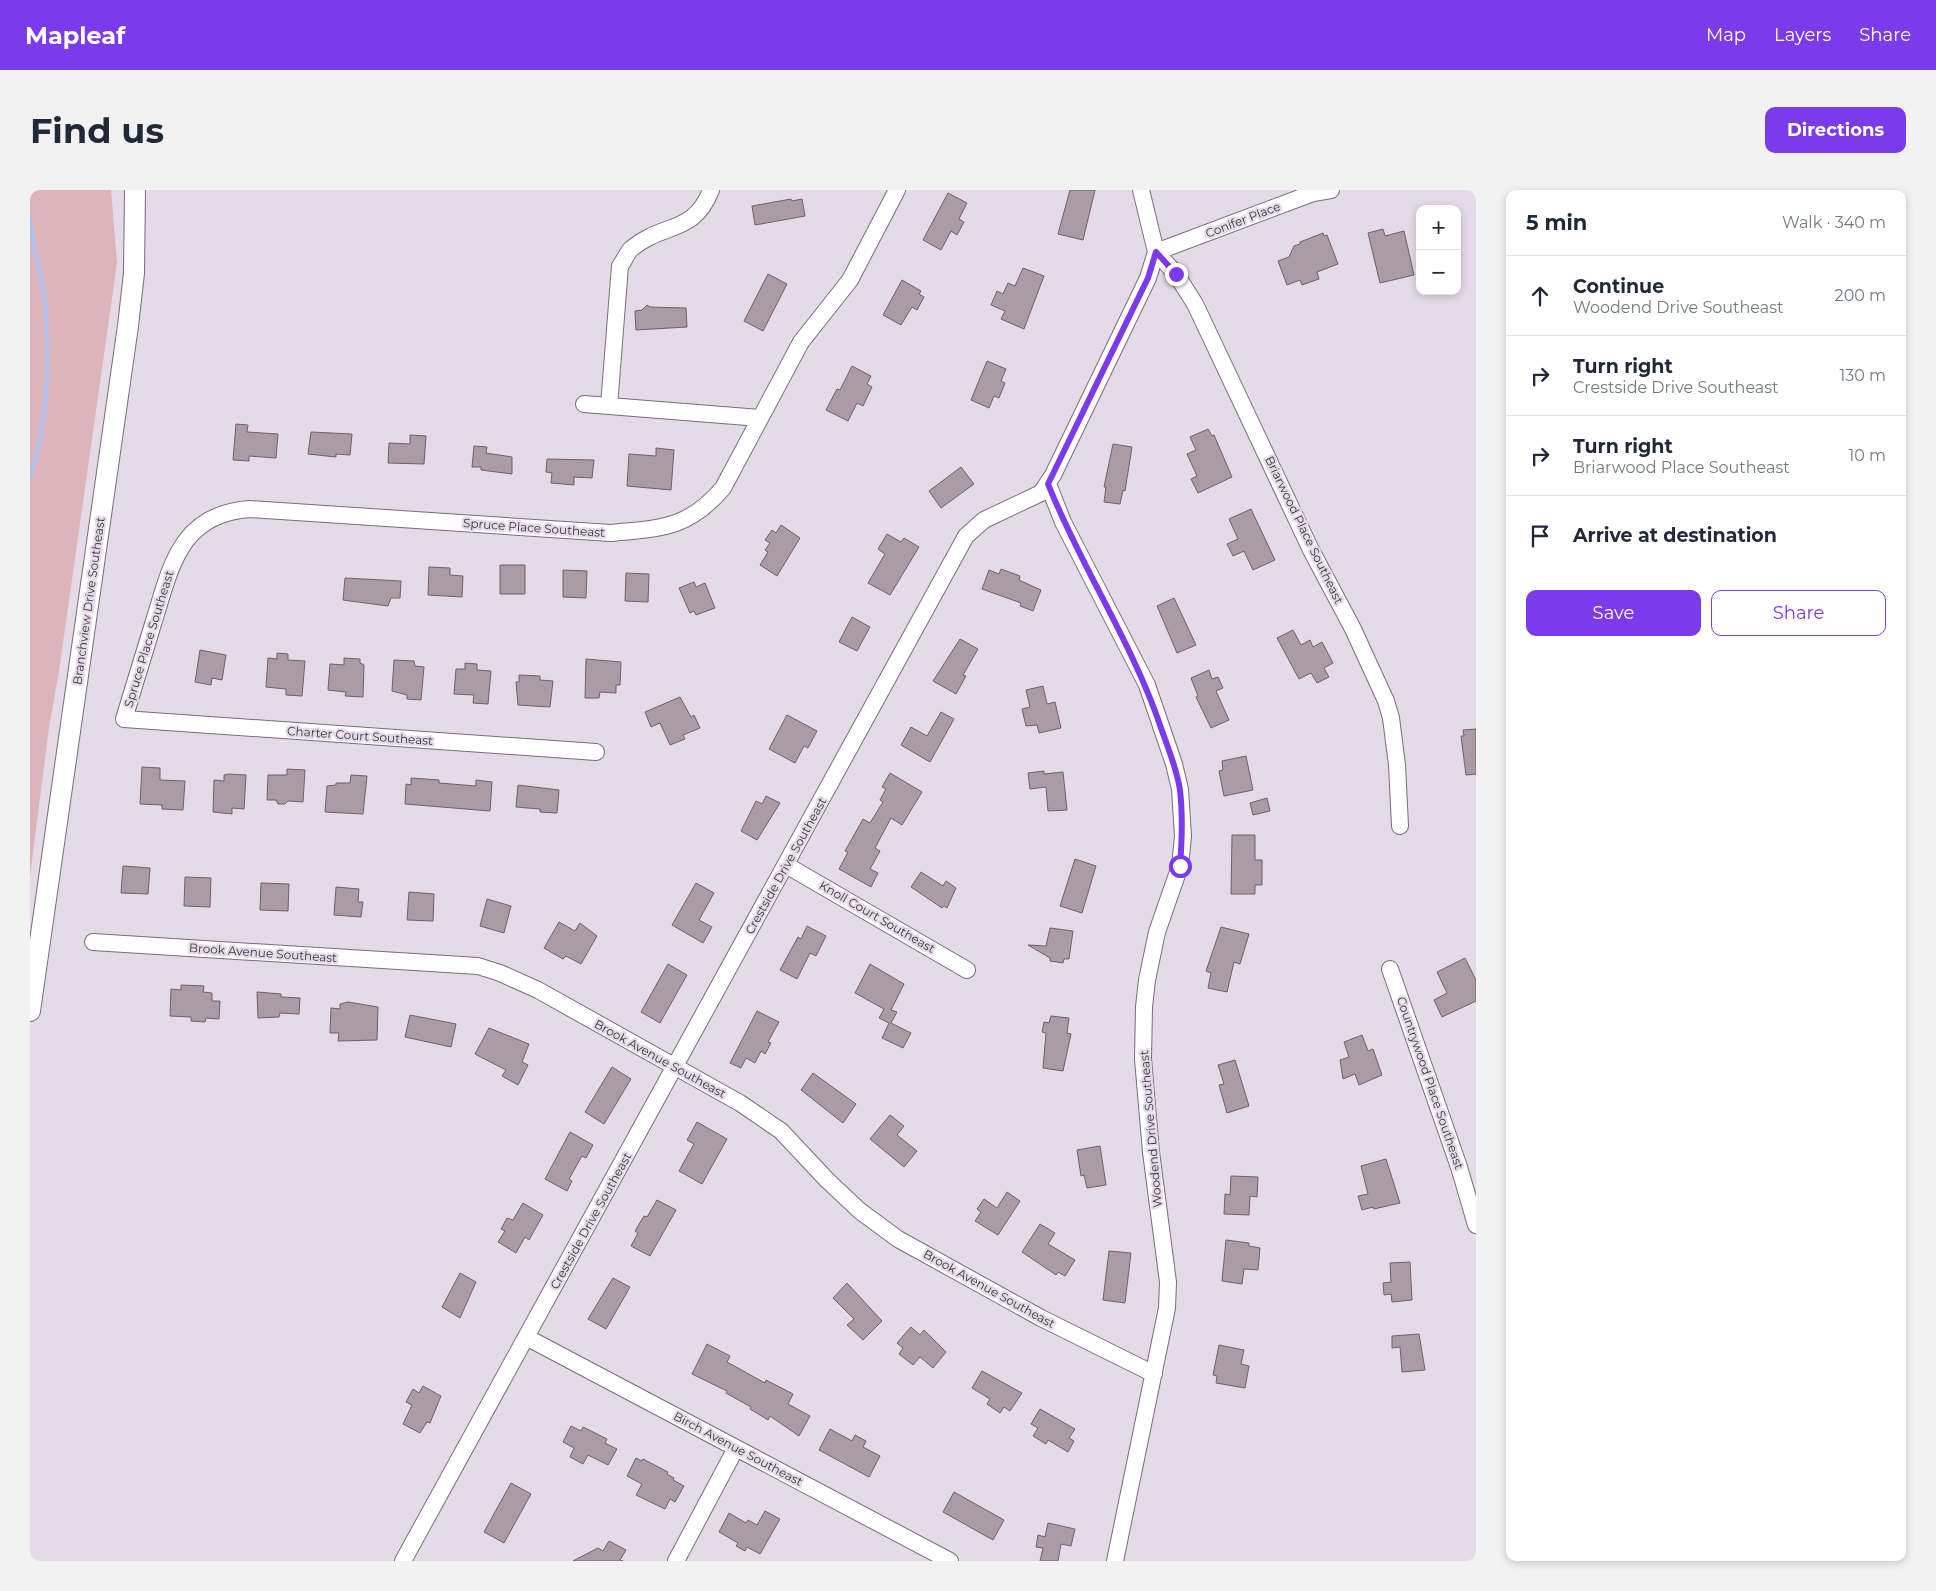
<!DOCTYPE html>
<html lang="en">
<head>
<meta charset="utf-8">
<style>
	:root { --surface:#fff; --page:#f2f2f3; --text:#1f2937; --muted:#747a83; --line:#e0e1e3; --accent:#7c3aed }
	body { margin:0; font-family:Montserrat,sans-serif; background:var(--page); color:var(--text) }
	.controls { position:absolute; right:15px; top:15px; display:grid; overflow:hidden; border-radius:10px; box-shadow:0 2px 8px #0003 }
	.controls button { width:45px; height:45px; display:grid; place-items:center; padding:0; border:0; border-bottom:1px solid var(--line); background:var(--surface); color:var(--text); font:25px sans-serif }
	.stop { position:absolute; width:15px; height:15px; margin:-11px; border:4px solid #7c3aed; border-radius:50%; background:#fff }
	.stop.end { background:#7c3aed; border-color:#fff; box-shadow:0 1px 5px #0008 }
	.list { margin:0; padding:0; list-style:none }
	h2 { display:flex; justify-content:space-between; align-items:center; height:65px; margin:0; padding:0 20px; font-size:21px }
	h2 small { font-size:16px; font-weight:400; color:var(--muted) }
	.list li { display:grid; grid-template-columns:32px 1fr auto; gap:15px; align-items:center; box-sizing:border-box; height:80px; padding:0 20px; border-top:1px solid var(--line) }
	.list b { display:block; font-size:19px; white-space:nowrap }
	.list p { margin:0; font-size:16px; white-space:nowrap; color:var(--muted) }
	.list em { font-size:16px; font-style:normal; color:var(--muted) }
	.actions { display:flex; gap:10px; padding:15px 20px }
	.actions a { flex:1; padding:11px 0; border:1px solid var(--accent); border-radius:10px; text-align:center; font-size:18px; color:var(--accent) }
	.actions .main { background:var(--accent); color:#fff }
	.icon { flex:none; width:28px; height:28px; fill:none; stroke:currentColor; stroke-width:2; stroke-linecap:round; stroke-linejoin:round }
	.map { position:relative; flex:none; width:1446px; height:1371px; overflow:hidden; border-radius:10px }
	header { display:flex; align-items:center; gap:30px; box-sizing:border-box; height:70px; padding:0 25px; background:var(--accent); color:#fff }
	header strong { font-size:24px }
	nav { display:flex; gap:28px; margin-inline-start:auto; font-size:18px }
	.intro { display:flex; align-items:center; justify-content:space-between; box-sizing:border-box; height:120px; padding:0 30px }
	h1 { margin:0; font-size:35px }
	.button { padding:12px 22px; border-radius:10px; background:var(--accent); color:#fff; font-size:18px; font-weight:700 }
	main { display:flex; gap:30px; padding:0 30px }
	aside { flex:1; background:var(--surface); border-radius:10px; box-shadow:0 2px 8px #0003 }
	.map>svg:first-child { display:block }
	.green { fill:#dcb4b9 }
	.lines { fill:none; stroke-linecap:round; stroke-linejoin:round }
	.stream { stroke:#b2bfe8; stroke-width:4.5 }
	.building { fill:#ab9ba3; stroke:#6f6169 }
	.minor-casing { stroke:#776e79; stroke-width:18 }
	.major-casing { stroke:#776e79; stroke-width:22 }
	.minor { stroke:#fff; stroke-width:16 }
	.major { stroke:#fff; stroke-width:20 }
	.route { stroke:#7c3aed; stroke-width:6 }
	.labels { text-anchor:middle; stroke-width:4.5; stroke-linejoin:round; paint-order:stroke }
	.street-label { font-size:12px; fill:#3a363b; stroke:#e5dae7 }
</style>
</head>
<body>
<header>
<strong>Mapleaf</strong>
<nav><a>Map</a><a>Layers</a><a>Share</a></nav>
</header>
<div class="intro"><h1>Find us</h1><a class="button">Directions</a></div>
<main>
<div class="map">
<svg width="1446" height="1371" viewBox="0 0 1446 1371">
	<rect width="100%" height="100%" fill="#e5dae7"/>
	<path class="green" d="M0,0H81L87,73L29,481L19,538L0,686Z"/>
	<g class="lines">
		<path class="stream" d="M0,25C1,53 11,80 14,108C20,167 18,232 0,288"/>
	</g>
	<path class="building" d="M1040,0H1065L1053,50L1028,44Z
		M918,3L937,13L929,29L934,32L927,45L921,41L911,60L893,50Z
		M761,9L762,11L772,9L775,26L725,35L722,16Z
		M1353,39L1355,46L1374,41L1384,85L1350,93L1338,43Z
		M1293,43L1294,46L1297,45L1308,74L1287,82L1289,89L1272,95L1270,90L1257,95L1248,71L1259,67L1264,56L1270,54V52Z
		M993,78L1014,86L994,139L971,129L975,121L961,115L967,101L973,104L978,93L985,96Z
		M738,84L757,94L733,141L714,131Z
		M872,90L891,101L889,104L894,107L887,120L882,117L871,135L853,125Z
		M617,115L620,117L656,118L657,137L606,140L605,121L612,120Z
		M957,171L976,179L971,191L975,193L969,208L964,206L959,218L941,210Z
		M822,176L841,186L837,194L842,197L833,216L827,213L818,231L796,220L807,199L810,200Z
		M206,234L218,235L217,242L248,244L246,268L219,266V271L203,270Z
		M1178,239L1182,246L1184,245L1202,287L1168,303L1161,289L1167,286L1157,264L1166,260L1160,247Z
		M281,242L322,244L320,265L306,264V267L278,264Z
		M380,245L396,246L394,274L358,273L359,253L380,254Z
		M1083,254L1102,257L1095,301L1093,300L1090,314L1074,312L1076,297H1074Z
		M444,256L457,257L456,263L482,267V284L451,280V277H442Z
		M626,258L644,260L641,300L597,296L599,264L626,266Z
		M517,269L564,270L562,288L544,287V295L521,293L522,283L516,282Z
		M931,277L944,294L911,318L899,301Z
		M1221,319L1245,370L1223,380L1214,361L1203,366L1197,354L1208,349L1199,329Z
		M751,335L770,348L747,386L730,375L738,362L735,360L740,353L735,350L742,340L746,343Z
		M857,344L871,352L874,348L889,357L860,405L838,393L855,364L848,359Z
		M470,375H495V404H470Z
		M399,377L420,378V385L433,386L432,407L398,405Z
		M971,379L990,386L989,390L1011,400L1003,421L990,416L991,413L952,399L959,380L969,384Z
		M533,380L557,381L556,408L533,407Z
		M596,383L619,384L618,412L595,411Z
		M315,388L371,391L370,408H361L358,416L313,410Z
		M664,392L666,397L675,393L685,418L666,425L664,421L660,423L649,398Z
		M1144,408L1166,455L1147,463L1127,416Z
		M822,427L840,437L827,461L809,452Z
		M1263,440L1271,455L1280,450L1283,457L1292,452L1303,473L1294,478L1299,487L1287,493L1281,483L1269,489L1247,448Z
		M930,449L948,459L933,485L936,486L926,504L903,491Z
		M170,460L196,465L192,490L182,488L181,495L165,492Z
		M247,463L258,464V470L275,471L272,506L256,505V499L236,497L238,468L247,469Z
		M314,468L330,469V473L334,475L333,507L315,506L316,502L298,500L300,474L314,475Z
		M556,469L591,472L590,495H586V503L570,502L569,508H555Z
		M364,470L384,471L385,476L394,477L391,510L377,509V505L362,501Z
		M435,473L447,474V480L461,481L458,514L443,513L444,505L424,504L426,479H435Z
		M1179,480L1182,489L1188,487L1193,498L1186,501L1199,530L1181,538L1166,507L1168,506L1161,488Z
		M489,485L510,486V490L523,491L520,517L488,515L486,492H489Z
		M1013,496L1017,514L1025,512L1031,538L1009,543L1007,535L996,536L992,519L1000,517L996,500Z
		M650,507L661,527L664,525L670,538L653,545L655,549L640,555L630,533L621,537L615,522Z
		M911,522L924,529L900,572L871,555L881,537L897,546Z
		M757,525L787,541L778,558L774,556L765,573L739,559Z
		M1446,539V584L1436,585L1431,546H1434L1433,540Z
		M1216,566L1223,600L1194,606L1189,581L1193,580L1192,571Z
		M112,577L130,578V590L155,591L153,620L132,619V615L110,614Z
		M257,579L275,580L273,612L258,611L255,614H248L246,610H237L238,585H257Z
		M1014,581V584L1033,582L1037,620L1018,621L1016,597L1000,599L998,583Z
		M860,583L892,602L872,635L861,628L845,658L850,661L840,679L848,683L841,697L809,679L818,662L815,661L833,629L840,633L853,612L850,610L856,599L852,597Z
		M199,584L216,585L214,619L202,618V624L183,622L184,590L194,591V585Z
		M321,585L337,586L333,624L295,622L297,596L306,595V593H320Z
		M381,588L409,590V593L446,596V590L462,592L460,621L375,614L376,594L381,595Z
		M488,595L529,600L527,623L510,622V619L486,617Z
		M736,606L750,613L727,650L711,641L726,611L732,614Z
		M1237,608L1240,621L1223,625L1220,613Z
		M1202,645H1225V670H1232V695H1225V704H1201Z
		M1045,669L1066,676L1052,723L1030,716Z
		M93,676L120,678L118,704L91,703Z
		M891,682L913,696L916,691L926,698L917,718L914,716L912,718L881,697Z
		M155,687L181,688L180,717L154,716Z
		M231,693L259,694L258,721L230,720Z
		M666,693L684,703L669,730L682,737L673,753L642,735Z
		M306,697L329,699L328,712H333L331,727L304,725Z
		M379,702L404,704L403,731L377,730Z
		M457,709L481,716L474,743L450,736Z
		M529,732L545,741L550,733L567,746L551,774L536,766L533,769L514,758Z
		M777,736L796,746L786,766L780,763L767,789L750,780L768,747L771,749Z
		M1191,737L1219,744L1210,774L1204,772L1197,802L1178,798L1181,783L1176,781Z
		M1020,738L1043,741L1039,769H1034L1033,773L1020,771V768L998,755L1016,756Z
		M1435,768L1446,790V811L1412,827L1404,810L1417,803L1407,782Z
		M638,774L657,785L630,833L611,822Z
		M840,774L874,794L861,820L867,822L861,833L881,843L873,858L852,848L859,833L849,828L854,819L825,803Z
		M151,795L174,796L173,802L182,803V811H190L189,829L176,828L175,832L161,831V827L140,826L141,799L151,800Z
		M227,802L251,804V807L270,808L269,824L250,823L249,827L228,828Z
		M318,812L348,817L347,850L308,851L309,843H300L301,818L310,819V814Z
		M727,821L749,832L738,852L741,853L735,864L731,861L725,873L716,868L711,878L700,873Z
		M380,825L426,834L421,857L375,847Z
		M1021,826L1039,828L1037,843L1041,844L1033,881L1013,878L1016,843L1012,842L1014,832L1019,833Z
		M459,838L499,854L492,872L498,875L488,895L472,886L476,880L445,864Z
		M1332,845L1338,861L1343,859L1352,885L1329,895L1325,884L1313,889L1310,870L1319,867L1314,852Z
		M1205,870L1219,916L1197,923L1189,895L1194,894L1188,875Z
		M582,877L601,889L574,934L555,922Z
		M783,883L826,914L813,933L771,900Z
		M860,925L874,936L867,945L887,961L874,977L840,949Z
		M667,932L697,949L672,994L649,981L664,954L657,950Z
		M540,942L563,955L556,968L552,966L539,989L542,991L537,1001L515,989Z
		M1070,956L1076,995L1057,998L1054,985L1051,986L1047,960Z
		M1356,969L1370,1013L1344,1019L1343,1017L1332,1020L1328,1006L1338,1004L1331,976Z
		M1201,986L1228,987L1227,1007L1220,1006L1219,1025L1194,1024L1195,1004L1200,1005Z
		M977,1002L990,1011L968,1045L945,1031L951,1022L947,1019L954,1009L967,1018Z
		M627,1010L646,1020L620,1066L601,1056L608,1043L605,1041L614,1026L617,1027Z
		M493,1013L513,1025L499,1050L495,1047L486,1063L468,1052L475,1041L471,1039L477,1028L483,1030Z
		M1010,1034L1025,1043L1018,1054L1045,1070L1035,1086L1028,1082L1026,1085L992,1062Z
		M1196,1050L1219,1053V1056L1230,1058L1228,1080L1214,1079L1212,1094L1192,1091Z
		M1079,1061L1101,1063L1095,1113L1073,1110Z
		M1380,1072L1382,1110L1362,1112L1361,1104L1354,1105L1353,1093L1361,1092L1360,1073Z
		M430,1083L446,1092L430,1128L412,1117Z
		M583,1088L600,1097L576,1139L558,1129Z
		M817,1093L852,1131L833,1150L817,1135L824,1129L803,1108Z
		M881,1137L890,1145L894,1140L916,1162L903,1178L890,1167L883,1175L869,1164L873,1158L867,1153Z
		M1389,1144L1395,1180L1372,1182L1370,1157L1362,1158V1146Z
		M677,1154L700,1166L697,1172L735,1193L736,1190L763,1204L758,1214L780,1226L769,1246L740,1226L738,1230L720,1219L721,1217L696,1203L697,1201L662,1184Z
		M1189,1155L1214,1160L1211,1174L1219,1176L1215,1198L1186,1193L1187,1186L1183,1185Z
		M952,1181L992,1203L980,1221L974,1217L970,1223L957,1214L960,1209L942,1198Z
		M393,1196L411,1206L400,1233L397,1232L390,1243L373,1234L382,1215L376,1212L383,1199L389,1203Z
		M1010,1219L1045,1239L1039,1248L1044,1251L1038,1262L1018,1250L1016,1254L1003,1246L1008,1238L1001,1234Z
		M541,1236L551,1241L553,1237L577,1249L575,1253L587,1259L578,1275L558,1265L553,1274L540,1267L544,1258L533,1252Z
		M800,1239L822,1251L825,1245L836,1251L833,1257L850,1266L839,1287L789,1260Z
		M606,1268L612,1271L613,1269L638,1282L637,1284L644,1288L643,1290L654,1296L645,1312L640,1309L635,1319L606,1305L612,1294L597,1286Z
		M481,1293L501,1304L474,1353L454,1342Z
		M924,1302L974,1330L963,1350L913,1322Z
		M735,1321L750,1329L730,1364L717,1357L715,1361L706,1356L708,1353L689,1342L699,1323L716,1333L718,1330L727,1335Z
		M1018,1333L1045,1339L1041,1356L1031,1354L1028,1371H1010L1013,1358L1006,1357L1008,1345L1015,1347Z
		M579,1351L596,1360L590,1370L593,1371H543L568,1358L573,1361Z"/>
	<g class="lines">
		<defs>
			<path id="minor" d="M1301,0L1283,3L1126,62L1146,84L1165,114L1281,360L1323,439L1356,511L1361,528L1367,575L1370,636
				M554,214L730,228
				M579,216L590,76C594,71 597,63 601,59C632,32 664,45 681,0
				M1018,294L1033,332L1117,495L1144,574L1150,599L1153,646L1150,676L1127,742L1117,790L1114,817L1113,869L1121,962L1138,1092L1137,1118L1085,1371
				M566,562L94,529C104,497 113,466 123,434C141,377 149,324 220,319L581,343C631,338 658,339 693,298L771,152L820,90L867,0
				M756,675L937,780
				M63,752L448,776L470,783L508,800L710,913L751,941L797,990L830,1021L868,1049L1011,1128L1124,1184
				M1360,779L1429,977L1446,1035
				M496,1147L920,1371
				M373,1371L936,346L954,330L1011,303L1023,285L1118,88L1126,62L1111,0
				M646,1371L706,1258"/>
			<path id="major" d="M0,821L98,136L104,83L105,0"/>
		</defs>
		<use href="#minor" class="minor-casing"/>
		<use href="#major" class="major-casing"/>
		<use href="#minor" class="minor"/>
		<use href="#major" class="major"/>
	</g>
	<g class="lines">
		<path class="route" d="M1146,84L1126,62L1118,88L1018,294C1052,379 1102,452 1131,538C1138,558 1147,579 1150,600C1153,626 1152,651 1150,676"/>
	</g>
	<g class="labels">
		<g class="street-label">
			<text transform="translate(1213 30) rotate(-21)" y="4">Conifer Place</text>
			<text transform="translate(504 338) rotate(4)" y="4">Spruce Place Southeast</text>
			<text transform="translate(1274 340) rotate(64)" y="4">Briarwood Place Southeast</text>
			<text transform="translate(59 411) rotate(-82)" y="4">Branchview Drive Southeast</text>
			<text transform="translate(119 449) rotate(-73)" y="4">Spruce Place Southeast</text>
			<text transform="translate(330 546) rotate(4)" y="4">Charter Court Southeast</text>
			<text transform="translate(756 676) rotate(-61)" y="4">Crestside Drive Southeast</text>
			<text transform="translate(847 727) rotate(30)" y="4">Knoll Court Southeast</text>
			<text transform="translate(233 763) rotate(4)" y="4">Brook Avenue Southeast</text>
			<text transform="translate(630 869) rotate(29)" y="4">Brook Avenue Southeast</text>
			<text transform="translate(1400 893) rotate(71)" y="4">Countrywood Place Southeast</text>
			<text transform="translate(1121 939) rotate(-95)" y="4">Woodend Drive Southeast</text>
			<text transform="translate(561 1031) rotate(-61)" y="4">Crestside Drive Southeast</text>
			<text transform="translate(959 1099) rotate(29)" y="4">Brook Avenue Southeast</text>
			<text transform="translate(708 1259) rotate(28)" y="4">Birch Avenue Southeast</text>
		</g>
	</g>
</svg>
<div class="controls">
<button>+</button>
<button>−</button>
</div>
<div class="stop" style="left:1150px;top:676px"></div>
<div class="stop end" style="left:1146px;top:84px"></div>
</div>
<aside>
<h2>5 min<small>Walk · 340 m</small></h2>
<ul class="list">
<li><svg class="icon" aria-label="ahead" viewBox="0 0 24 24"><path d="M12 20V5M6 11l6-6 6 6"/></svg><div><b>Continue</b><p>Woodend Drive Southeast</p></div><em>200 m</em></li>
<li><svg class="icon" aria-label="right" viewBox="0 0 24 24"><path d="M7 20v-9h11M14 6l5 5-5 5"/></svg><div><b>Turn right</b><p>Crestside Drive Southeast</p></div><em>130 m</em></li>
<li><svg class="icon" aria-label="right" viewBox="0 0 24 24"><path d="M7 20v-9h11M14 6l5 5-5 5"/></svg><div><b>Turn right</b><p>Briarwood Place Southeast</p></div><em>10 m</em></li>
<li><svg class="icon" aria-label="arrive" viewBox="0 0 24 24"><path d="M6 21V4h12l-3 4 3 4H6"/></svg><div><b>Arrive at destination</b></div></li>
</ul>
<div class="actions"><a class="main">Save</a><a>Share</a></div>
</aside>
</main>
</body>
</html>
